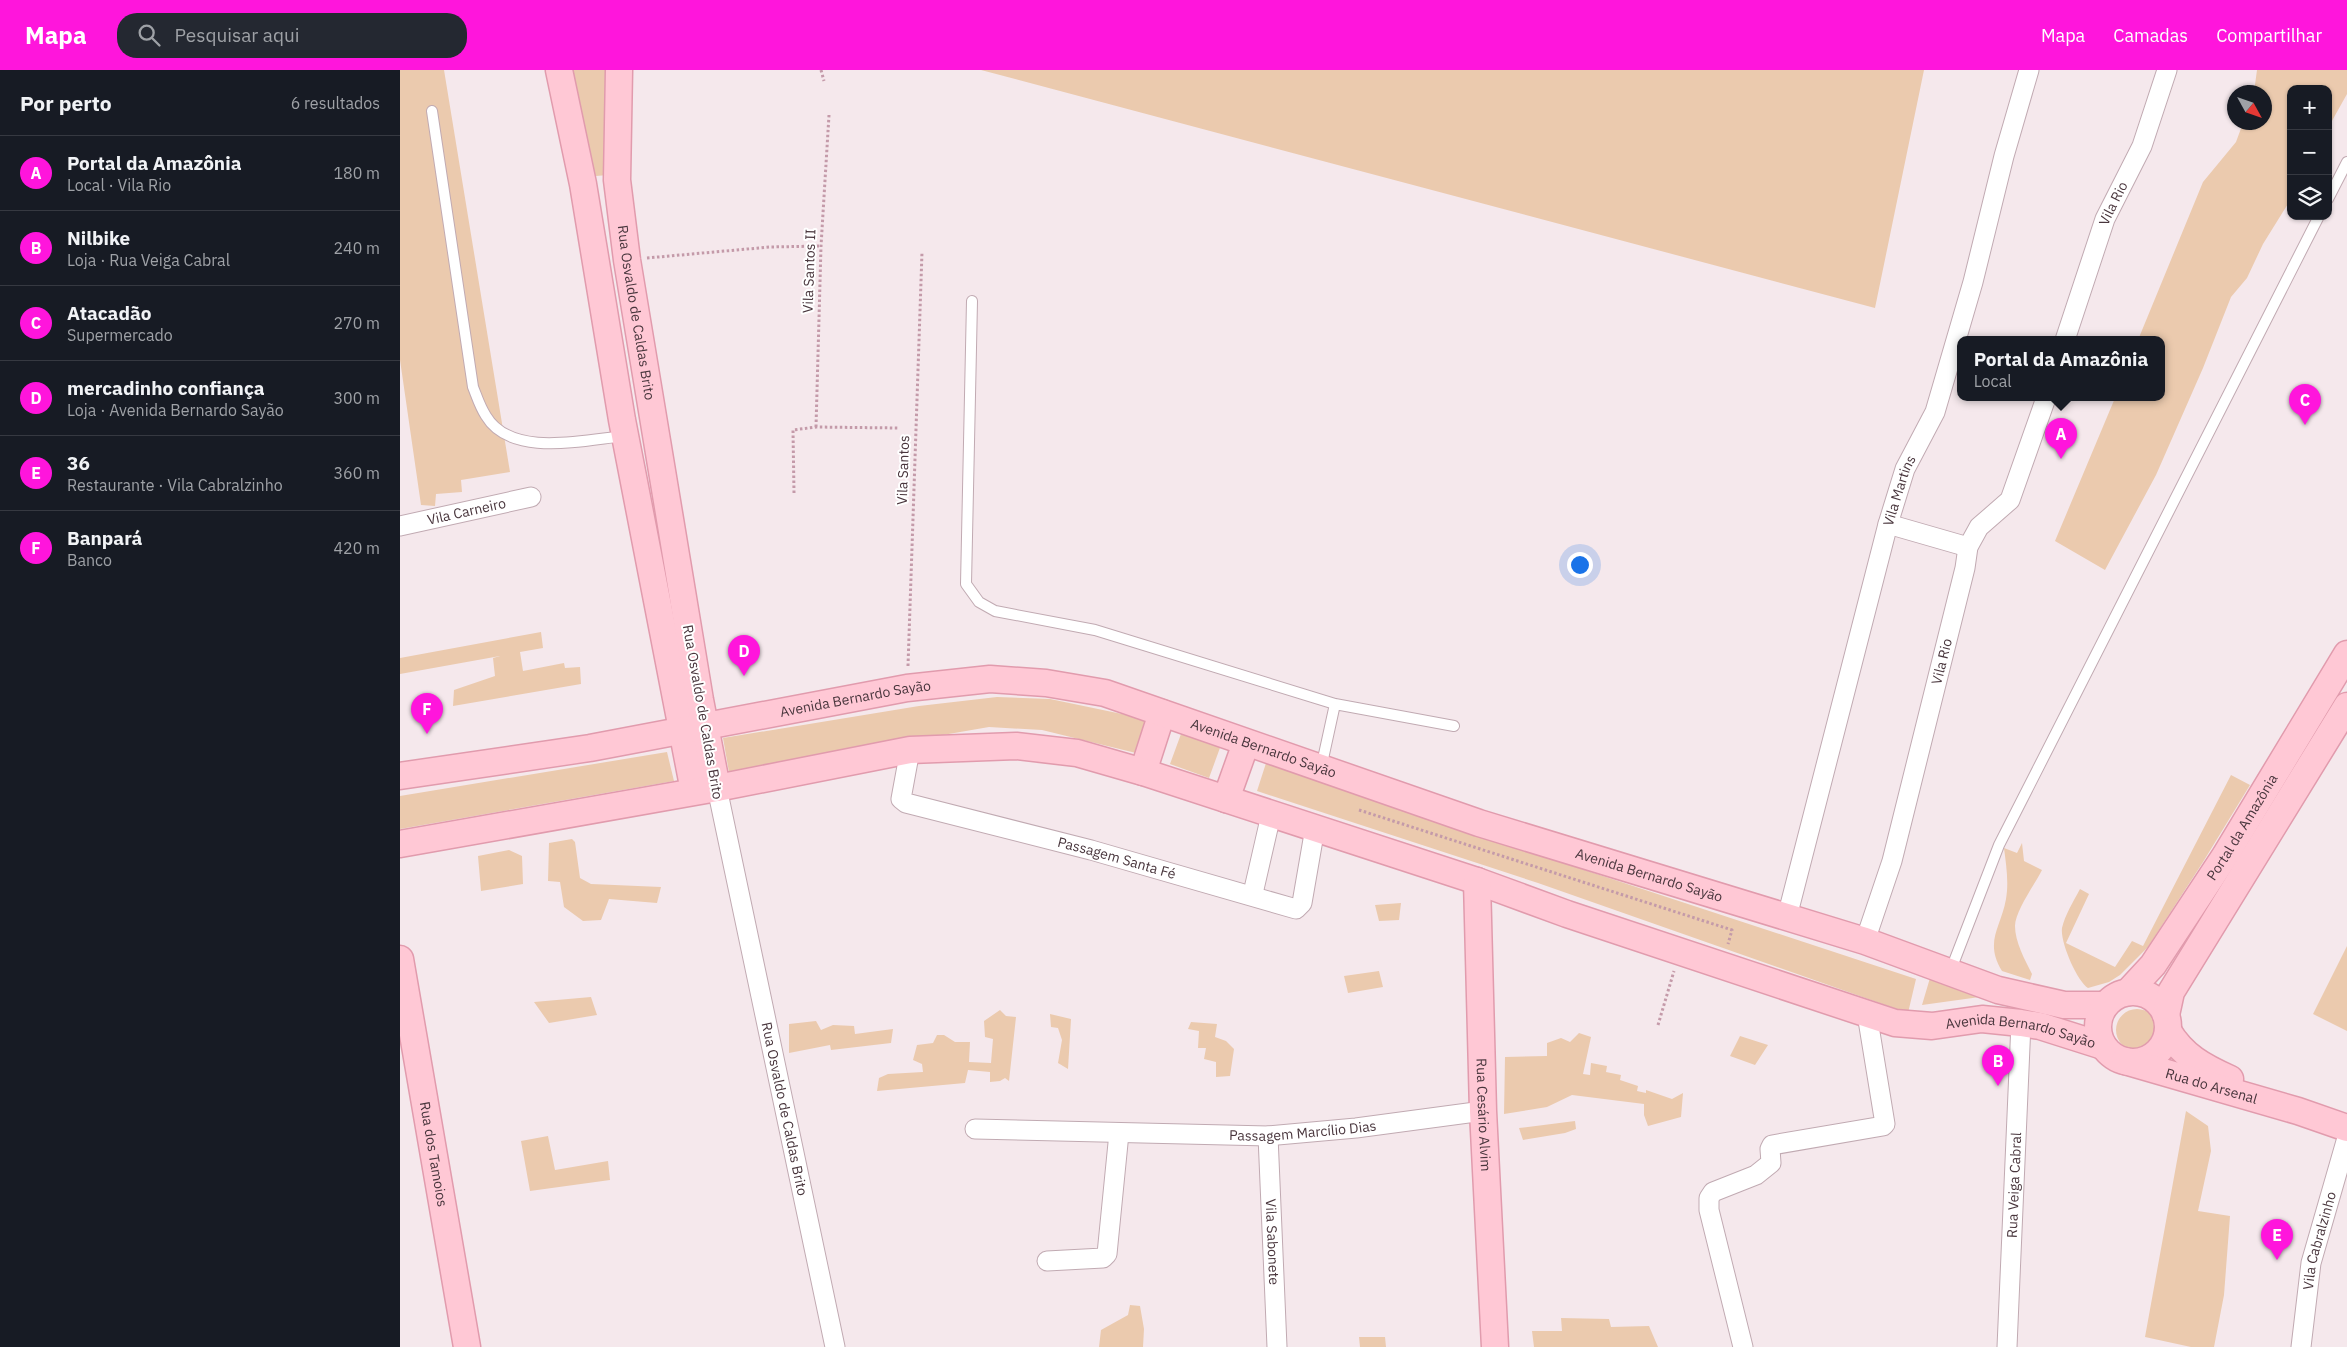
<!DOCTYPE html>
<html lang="pt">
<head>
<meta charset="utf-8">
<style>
	:root { --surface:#171b24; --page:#242831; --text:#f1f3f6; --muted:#9ea1a6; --line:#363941; --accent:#ff15dc }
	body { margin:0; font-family:"IBM Plex Sans",sans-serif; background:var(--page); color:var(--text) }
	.controls { position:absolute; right:15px; top:15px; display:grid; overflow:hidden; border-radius:10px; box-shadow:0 1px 4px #0004 }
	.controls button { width:45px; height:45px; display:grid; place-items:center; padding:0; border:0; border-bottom:1px solid var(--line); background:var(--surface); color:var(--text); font:25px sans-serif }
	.compass { position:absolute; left:1827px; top:15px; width:45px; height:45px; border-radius:50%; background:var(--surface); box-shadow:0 1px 4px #0004; rotate:130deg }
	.you { position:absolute; left:1179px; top:494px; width:18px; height:18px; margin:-12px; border:4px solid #fff; border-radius:50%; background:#1a73e8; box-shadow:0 0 0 8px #1a73e833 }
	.badge { display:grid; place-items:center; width:32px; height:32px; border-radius:50%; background:var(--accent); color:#fff; font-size:16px; font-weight:700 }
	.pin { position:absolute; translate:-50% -41px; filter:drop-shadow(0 1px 2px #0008) }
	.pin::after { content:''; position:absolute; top:26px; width:18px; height:15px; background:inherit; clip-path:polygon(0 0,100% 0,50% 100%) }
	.popup { position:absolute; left:1557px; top:266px; width:208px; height:65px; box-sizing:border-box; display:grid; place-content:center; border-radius:10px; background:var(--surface); filter:drop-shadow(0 1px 4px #0005); font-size:16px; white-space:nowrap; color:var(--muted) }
	.popup b { font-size:19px; color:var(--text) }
	.popup::after { content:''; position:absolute; left:50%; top:100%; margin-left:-10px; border:10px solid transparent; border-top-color:var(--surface) }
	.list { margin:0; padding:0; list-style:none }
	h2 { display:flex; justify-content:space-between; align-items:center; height:65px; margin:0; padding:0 20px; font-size:21px }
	h2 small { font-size:16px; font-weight:400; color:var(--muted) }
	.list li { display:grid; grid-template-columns:32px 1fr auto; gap:15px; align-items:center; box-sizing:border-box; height:75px; padding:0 20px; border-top:1px solid var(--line) }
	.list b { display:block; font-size:19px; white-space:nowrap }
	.list p { margin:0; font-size:16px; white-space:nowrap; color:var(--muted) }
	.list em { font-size:16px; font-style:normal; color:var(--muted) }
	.icon { flex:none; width:28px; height:28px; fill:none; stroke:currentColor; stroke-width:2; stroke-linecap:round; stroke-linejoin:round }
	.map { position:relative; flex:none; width:1947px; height:1277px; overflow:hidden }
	header { display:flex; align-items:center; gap:30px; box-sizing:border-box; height:70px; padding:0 25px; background:var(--accent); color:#fff }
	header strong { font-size:24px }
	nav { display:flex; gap:28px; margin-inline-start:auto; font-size:18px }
	.search { width:350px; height:45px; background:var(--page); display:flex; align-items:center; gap:12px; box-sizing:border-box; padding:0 18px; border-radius:20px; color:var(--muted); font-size:19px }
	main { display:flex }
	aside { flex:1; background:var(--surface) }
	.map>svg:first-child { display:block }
	.green { fill:#ebcaae }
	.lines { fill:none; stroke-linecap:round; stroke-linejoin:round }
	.lane-casing { stroke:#c1aab2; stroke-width:12 }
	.street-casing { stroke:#c1aab2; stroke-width:21 }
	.secondary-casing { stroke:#e19bad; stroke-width:29 }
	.path { stroke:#c49aa9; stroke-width:3; stroke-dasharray:2.5 2.5; stroke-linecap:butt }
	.lane { stroke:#fff; stroke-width:10 }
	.street { stroke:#fff; stroke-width:19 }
	.secondary { stroke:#ffc8d5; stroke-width:26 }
	.labels { text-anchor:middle; stroke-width:4; stroke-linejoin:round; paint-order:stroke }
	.street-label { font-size:14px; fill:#49363d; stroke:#fff }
</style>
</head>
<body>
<header>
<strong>Mapa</strong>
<div class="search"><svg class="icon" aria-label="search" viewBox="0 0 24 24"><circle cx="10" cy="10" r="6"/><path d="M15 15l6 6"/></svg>Pesquisar aqui</div>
<nav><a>Mapa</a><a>Camadas</a><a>Compartilhar</a></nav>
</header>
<main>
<aside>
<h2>Por perto<small>6 resultados</small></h2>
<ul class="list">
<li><span class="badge">A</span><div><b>Portal da Amazônia</b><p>Local · Vila Rio</p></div><em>180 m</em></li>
<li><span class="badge">B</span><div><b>Nilbike</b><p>Loja · Rua Veiga Cabral</p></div><em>240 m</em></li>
<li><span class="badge">C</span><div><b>Atacadão</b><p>Supermercado</p></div><em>270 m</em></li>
<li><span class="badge">D</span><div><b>mercadinho confiança</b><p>Loja · Avenida Bernardo Sayão</p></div><em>300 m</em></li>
<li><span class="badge">E</span><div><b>36</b><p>Restaurante · Vila Cabralzinho</p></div><em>360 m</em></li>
<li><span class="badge">F</span><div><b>Banpará</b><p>Banco</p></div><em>420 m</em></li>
</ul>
</aside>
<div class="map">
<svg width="1947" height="1277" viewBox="0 0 1947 1277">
	<rect width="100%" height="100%" fill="#f5e8ec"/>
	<path class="green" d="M0,0H44L110,402L61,410L62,422L36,424L35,436L21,435L0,290Z
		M159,0H215L208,105L184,107Z
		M581,0H1524L1475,238Z
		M1857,0H1947V24L1928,58V19H1891V129L1863,174L1847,208L1831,227L1803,298L1756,405L1705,500L1655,471L1715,328H1761V270H1738L1803,112L1836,72L1843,53L1864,52V22H1854Z
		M141,562L143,578L120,582L123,601L164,593L165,598L180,597L181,614L53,636L54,620L95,606L93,588L100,586L0,604V588Z
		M597,627L650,629L746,649L736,683L642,660L589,657L329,702L323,668L519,636Z
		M781,664L821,675L809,708L770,694Z
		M267,682L274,711L0,759V726Z
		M867,690L1145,787L1516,909L1508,943L1138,813L857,721Z
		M1831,705L1850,715L1803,792L1748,877L1720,905L1709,912L1688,918C1677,911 1660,872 1662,858C1665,845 1673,832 1680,819L1689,824L1666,873L1715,897L1732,871L1743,876Z
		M172,769L175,772L180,808L191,814L261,817L257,833L209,829L201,850L183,851L164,837L160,812L148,811L149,773Z
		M1622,773L1624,791L1642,800C1635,814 1615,841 1615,856C1615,872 1625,890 1632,904L1630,910L1602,901C1584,871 1601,858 1606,829C1609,812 1606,794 1604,778L1617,783Z
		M109,780L122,786L123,814L81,821L78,786Z
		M1001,833L999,850L979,851L975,835Z
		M1947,876V961L1913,944Z
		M979,901L983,917L948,923L944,906Z
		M1530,908L1587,926L1522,935Z
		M191,927L197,945L149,953L134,932Z
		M1716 960a21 21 0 1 1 42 0a21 21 0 1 1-42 0Z
		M600,940L606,946L616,947L609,1011L605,1008L600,1011L590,1012V1002L568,1000L565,1013L477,1021L479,1008L488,1004L523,1002L522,994L513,990L517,975L533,973L537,965H544L555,972H570L569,992L591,993L593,969L585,967L584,951Z
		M650,944L671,949L668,999L658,993L662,970L658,958L651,957Z
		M416,951L421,960L433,955L454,956L455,964L493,959L491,973L431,980L430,975L389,983V954Z
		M791,952L817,954L815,967L826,971L834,979L830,1006L816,1007V992L804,989L806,978H798L799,961L788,959Z
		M1179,963L1191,967L1183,1004L1190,1005L1191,993L1207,996L1206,1002L1221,1005L1220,1010L1238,1016L1237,1021L1246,1023V1020L1272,1029L1283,1023L1281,1047L1248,1056L1244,1045V1034L1172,1025L1147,1037L1104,1044L1105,987L1147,986V973L1161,968L1170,972Z
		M1340,966L1368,975L1355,995L1330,986Z
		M1786,1041L1808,1056L1811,1081L1798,1141L1830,1146L1824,1225L1814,1277H1791L1745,1267Z
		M1175,1051L1176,1059L1165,1063L1123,1070L1119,1058Z
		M148,1066L155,1100L208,1091L210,1110L130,1121L121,1071Z
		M730,1235L740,1236L744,1259L743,1277H699L701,1260L728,1245Z
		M1161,1248L1209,1249L1211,1257L1249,1256L1258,1277H1134L1132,1261H1162Z
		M959,1267H985L986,1277H960Z"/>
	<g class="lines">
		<defs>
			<path id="lane" d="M32,41L73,317C77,327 80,337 86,346C111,388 184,370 224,366
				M1928,129L1947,92
				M572,231L566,514L579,532L595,541L695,560L935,634L1054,656
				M921,698L935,634
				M1550,902L1599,775L1919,146"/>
			<g id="street">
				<path id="s1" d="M1665,270L1705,149L1742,76L1767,0"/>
				<path d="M1488,454L1568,477"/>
				<path id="s2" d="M0,456L131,427"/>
				<path id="s3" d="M510,680L501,729L506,733L691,780L896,839L902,833L915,758"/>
				<path id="s4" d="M317,718L435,1277"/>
				<path d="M854,819L871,745"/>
				<path id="s5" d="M1387,847L1488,454L1505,399L1535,342L1573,212L1604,86L1629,0"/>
				<path id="s6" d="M1465,871L1492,791L1565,498L1568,477L1579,457L1610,430L1646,328"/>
				<path id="s7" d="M575,1059L868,1066L956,1058L1083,1041"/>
				<path id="s8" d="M868,1066L877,1277"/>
				<path d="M647,1191L703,1188L707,1184L719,1063"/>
				<path d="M1343,1277L1309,1140V1128L1313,1122L1356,1105L1371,1093L1370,1079L1372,1075L1483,1056L1485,1054L1467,944"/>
				<path id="s9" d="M1607,1277L1621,953"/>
				<path id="s10" d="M1901,1277L1911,1193L1947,1068"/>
			</g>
			<g id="secondary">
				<path d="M159,0L183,114L222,350L294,721"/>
				<path id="s11" d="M219,0L217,110L227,190L300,630L317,718"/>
				<path d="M743,702L762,643"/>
				<path id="s12" d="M0,706L190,678L507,618L590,609L646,613L705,623L1079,753L1465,871L1598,920L1664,935H1705"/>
				<path d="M826,729L846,673"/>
				<path id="s13" d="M0,774L317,718L510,680L616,676L677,683L743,702L1077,811L1167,844L1495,953L1532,956L1582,949L1621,953L1640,956L1703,976"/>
				<path id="s14" d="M1077,811L1083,1041L1095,1277"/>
				<path id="s15" d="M0,889L67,1277"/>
				<path id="s16" d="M1728,922L1753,895L1825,786L1947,584"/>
				<circle cx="1733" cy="957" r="35"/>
				<path d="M1766,945L1771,922L1947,636"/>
				<path d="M1768,961C1783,986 1803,997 1830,1009"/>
				<path id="s17" d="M1725,991L1898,1041L1947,1058"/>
			</g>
		</defs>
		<use href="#lane" class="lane-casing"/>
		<use href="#street" class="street-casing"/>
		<use href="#secondary" class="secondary-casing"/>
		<path class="path" d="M421,0L424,11
			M247,188L370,177L421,176
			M416,357L421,176L429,45
			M394,423L393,360L416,357L498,358
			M508,596L522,182
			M959,740L1332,860L1328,874
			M1258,955L1274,901"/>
		<use href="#lane" class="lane"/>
		<use href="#street" class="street"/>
		<use href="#secondary" class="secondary"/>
	</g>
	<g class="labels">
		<g class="street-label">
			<text dy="5" stroke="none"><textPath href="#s1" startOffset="145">Vila Rio</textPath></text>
			<text transform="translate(409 201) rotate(-88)" y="5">Vila Santos II</text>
			<text dy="5" stroke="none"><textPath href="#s11" startOffset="244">Rua Osvaldo de Caldas Brito</textPath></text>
			<text transform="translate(503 400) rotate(-88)" y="5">Vila Santos</text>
			<text dy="5" stroke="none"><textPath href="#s5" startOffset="441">Vila Martins</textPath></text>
			<text dy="5" stroke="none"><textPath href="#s2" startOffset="68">Vila Carneiro</textPath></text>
			<text dy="5" stroke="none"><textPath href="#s6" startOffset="290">Vila Rio</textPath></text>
			<text dy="5" stroke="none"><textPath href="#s12" startOffset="462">Avenida Bernardo Sayão</textPath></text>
			<text transform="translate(303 642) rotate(80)" y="5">Rua Osvaldo de Caldas Brito</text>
			<text dy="5" stroke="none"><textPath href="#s12" startOffset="882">Avenida Bernardo Sayão</textPath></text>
			<text dy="5" stroke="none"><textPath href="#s16" startOffset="201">Portal da Amazônia</textPath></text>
			<text dy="5" stroke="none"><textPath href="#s3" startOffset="274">Passagem Santa Fé</textPath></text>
			<text dy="5" stroke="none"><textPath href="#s12" startOffset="1288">Avenida Bernardo Sayão</textPath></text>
			<text dy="5" stroke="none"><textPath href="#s13" startOffset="1675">Avenida Bernardo Sayão</textPath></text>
			<text dy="5" stroke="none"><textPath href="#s17" startOffset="90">Rua do Arsenal</textPath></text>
			<text dy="5" stroke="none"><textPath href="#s4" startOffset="328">Rua Osvaldo de Caldas Brito</textPath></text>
			<text dy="5" stroke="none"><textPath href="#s14" startOffset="234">Rua Cesário Alvim</textPath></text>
			<text dy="5" stroke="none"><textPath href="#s7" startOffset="328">Passagem Marcílio Dias</textPath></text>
			<text dy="5" stroke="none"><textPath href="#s15" startOffset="198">Rua dos Tamoios</textPath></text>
			<text dy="5" stroke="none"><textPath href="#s9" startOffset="162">Rua Veiga Cabral</textPath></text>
			<text dy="5" stroke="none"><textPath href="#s10" startOffset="108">Vila Cabralzinho</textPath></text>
			<text dy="5" stroke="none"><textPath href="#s8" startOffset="106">Vila Sabonete</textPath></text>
		</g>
	</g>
</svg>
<div class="controls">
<button>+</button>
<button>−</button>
<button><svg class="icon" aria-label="layers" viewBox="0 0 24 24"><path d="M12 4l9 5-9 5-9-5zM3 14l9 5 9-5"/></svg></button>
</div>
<svg class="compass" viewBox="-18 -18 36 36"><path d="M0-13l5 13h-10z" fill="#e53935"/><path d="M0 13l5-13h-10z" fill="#9ea1a6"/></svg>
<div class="you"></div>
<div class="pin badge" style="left:1661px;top:389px">A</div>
<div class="popup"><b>Portal da Amazônia</b>Local</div>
<div class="pin badge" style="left:1598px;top:1016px">B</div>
<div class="pin badge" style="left:1905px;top:355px">C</div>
<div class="pin badge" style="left:344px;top:606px">D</div>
<div class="pin badge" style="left:1877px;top:1190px">E</div>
<div class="pin badge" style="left:27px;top:664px">F</div>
</div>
</main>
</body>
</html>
